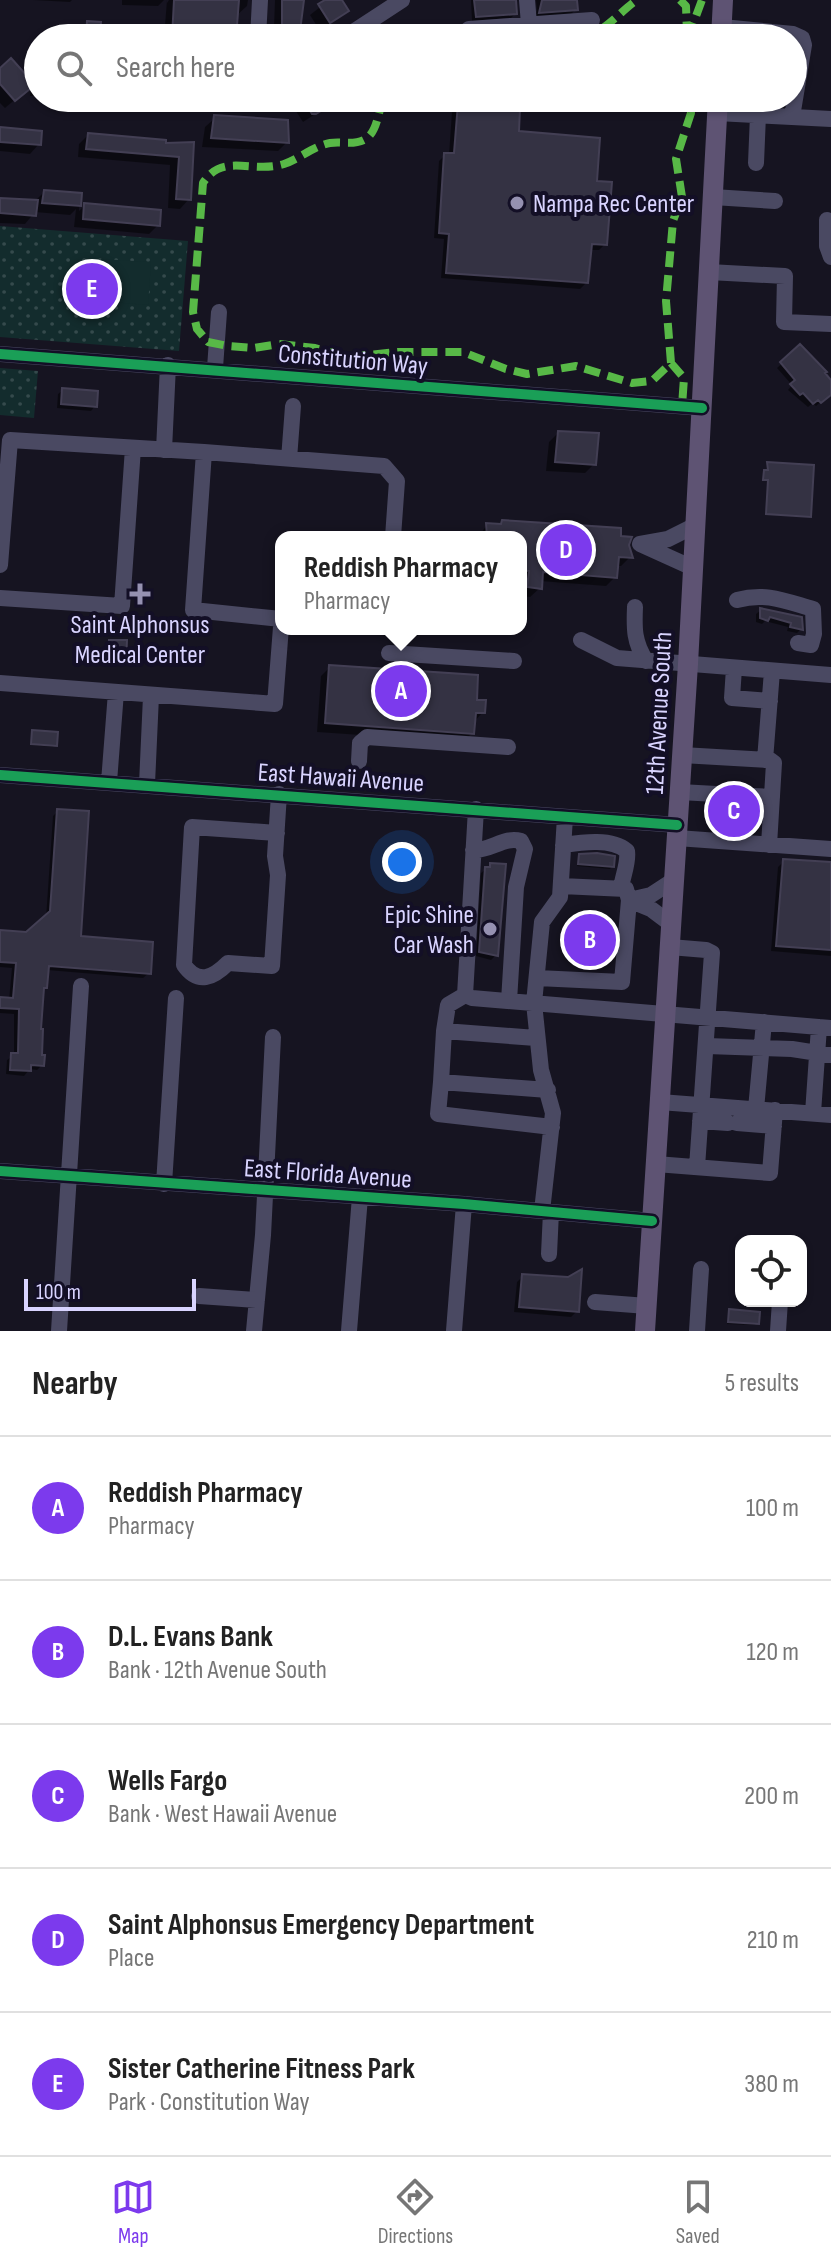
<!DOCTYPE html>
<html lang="en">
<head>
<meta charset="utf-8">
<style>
	:root { --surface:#fff; --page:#f2f2f2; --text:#222; --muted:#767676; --line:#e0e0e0; --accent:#7c3aed }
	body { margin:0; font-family:"Sofia Sans Condensed",sans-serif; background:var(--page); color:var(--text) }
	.controls { position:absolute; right:24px; bottom:24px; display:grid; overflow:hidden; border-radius:16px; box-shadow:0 2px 6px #0004 }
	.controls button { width:72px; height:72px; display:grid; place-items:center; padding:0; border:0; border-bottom:2px solid var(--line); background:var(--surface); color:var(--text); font:40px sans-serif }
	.scale { position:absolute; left:24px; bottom:20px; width:172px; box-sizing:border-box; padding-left:8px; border:4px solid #d9d4ff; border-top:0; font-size:22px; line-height:28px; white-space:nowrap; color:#d9d4ff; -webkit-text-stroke:6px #130f26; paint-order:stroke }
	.you { position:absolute; left:402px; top:862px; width:28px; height:28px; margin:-20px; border:6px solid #fff; border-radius:50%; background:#1a73e8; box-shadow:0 0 0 12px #1a73e833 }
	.badge { display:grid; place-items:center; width:52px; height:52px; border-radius:50%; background:var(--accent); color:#fff; font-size:26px; font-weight:700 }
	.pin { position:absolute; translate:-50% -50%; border:4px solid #fff; box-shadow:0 2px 8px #0006 }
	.popup { position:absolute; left:275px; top:531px; width:252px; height:104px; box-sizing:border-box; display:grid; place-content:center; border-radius:16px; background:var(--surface); filter:drop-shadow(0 2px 6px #0005); font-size:26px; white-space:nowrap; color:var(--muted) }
	.popup b { font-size:30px; color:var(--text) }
	.popup::after { content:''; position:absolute; left:50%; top:100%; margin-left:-16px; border:16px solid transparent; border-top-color:var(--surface) }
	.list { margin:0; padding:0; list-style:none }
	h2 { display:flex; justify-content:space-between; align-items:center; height:104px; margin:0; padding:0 32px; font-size:34px }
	h2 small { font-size:26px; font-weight:400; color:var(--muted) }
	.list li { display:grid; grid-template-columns:52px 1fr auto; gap:24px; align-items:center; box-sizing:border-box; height:144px; padding:0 32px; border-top:2px solid var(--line) }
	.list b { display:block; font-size:30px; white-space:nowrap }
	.list p { margin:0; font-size:26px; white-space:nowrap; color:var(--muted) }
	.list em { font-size:26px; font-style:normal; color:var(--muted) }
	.icon { flex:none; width:44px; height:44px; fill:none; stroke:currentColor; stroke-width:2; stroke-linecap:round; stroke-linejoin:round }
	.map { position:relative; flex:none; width:831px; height:1331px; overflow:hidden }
	.search { position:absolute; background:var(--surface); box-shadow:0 2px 6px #0004; left:24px; right:24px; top:24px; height:88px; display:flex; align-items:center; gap:20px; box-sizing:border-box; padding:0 28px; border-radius:44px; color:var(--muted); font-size:30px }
	.sheet { height:824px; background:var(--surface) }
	nav { display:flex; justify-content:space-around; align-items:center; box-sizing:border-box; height:112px; border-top:2px solid var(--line); background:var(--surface); font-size:22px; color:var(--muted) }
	nav a { display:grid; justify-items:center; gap:4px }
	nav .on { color:var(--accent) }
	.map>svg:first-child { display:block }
	.park { fill:url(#park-dots) }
	.garden { fill:#132c2d }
	.shadow { fill:#0007 }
	.building { fill:#343243; stroke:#433f54; stroke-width:2 }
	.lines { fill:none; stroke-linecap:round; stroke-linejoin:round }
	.minor { stroke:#4a4962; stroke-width:16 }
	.major { stroke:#5e5373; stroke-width:20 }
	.quiet { stroke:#58b947; stroke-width:8; stroke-dasharray:16 8; stroke-linecap:butt }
	.cycleway-casing { stroke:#130f26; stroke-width:15 }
	.cycleway { stroke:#1a9f57; stroke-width:10 }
	.poi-dot { fill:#9591b1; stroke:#130f26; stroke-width:3 }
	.labels { text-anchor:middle; stroke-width:8; stroke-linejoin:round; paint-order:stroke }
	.poi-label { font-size:26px; fill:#d9d4ff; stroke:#130f26; text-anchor:start }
	.street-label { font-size:26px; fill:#d9d4ff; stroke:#130f26 }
</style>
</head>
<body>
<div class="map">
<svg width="831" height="1331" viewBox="0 0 831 1331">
	<defs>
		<pattern id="park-dots" width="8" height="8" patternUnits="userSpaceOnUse" patternTransform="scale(2)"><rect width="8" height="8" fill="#132c2d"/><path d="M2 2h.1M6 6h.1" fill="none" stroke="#354a4c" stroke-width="1.8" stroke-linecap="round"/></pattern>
	</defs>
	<rect width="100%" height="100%" fill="#161421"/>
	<path class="park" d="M0,226L188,241L179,351L0,337Z
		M0,368L38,371L34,418L0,415Z"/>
	<path class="garden" d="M101,259L151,262L148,305L98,301Z"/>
	<path class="shadow" d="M33,0H72L70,2Z
		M122,0H164L158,6L122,5Z
		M167,0V3L169,0H248L247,6L237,15L235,38H164Z
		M275,0H302L298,30L290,38H273V31L294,32V28L274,27Z
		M329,0H340L347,11L320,31L310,15Z
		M471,0H515V14L511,18L472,21Z
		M536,0H575L576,9L570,15L534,18L537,11Z
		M88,23L98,37L96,38H81L82,29Z
		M401,30L406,38H388Z
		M38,65V96H30L31,86L5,108L0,103V70L31,83V72Z
		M64,98H155L151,102L116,101L108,109L74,107L75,99Z
		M298,98H340L303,122L292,105Z
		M458,105L516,133L595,183L605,244L599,250H589L586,283L580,289L441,278L444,239L434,238L439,161L445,155H449L452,111Z
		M215,118L287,142L278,151L202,147L205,127Z
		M0,129L39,144L30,154L0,151Z
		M88,135L164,145L192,144L189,199L180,209L168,208L170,165L78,157L79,144Z
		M44,192L80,195L79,211L85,205L158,225L149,234L74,227L76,209L70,215L35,212L25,224L0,223V200L34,202Z
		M800,347L831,383V393L816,406L813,403L808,407L788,390L792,385L777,368Z
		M63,390L95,406L91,411L57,408L58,394Z
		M558,433L594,464L585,473L546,471L549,442Z
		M502,522L627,545L630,557L621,566H616L615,577L606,586L540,581V588L530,597L521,596V537H478L487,525L498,526Z
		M761,610L800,619L801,629L797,633L787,631L788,627L765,621L762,624L756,622V614Z
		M110,642L124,662L121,665L107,664V644Z
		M330,667L474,701L483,712L473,723L472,733L463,742L317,732L321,676Z
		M33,732L55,745L53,747L30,745Z
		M58,811L79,938L149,973L143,978L47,970L45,987L41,991L39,1031L42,1065L37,1070L30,1069L24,1076L6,1074L7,1060L14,1055V1014L0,1013V999L9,1000L12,968L0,967V932L27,934L46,918L53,816Z
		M580,856L612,866L610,869L577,866Z
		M784,861L831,864V956L771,951L778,867Z
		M491,865L496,955L491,960L476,956L481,873Z
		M523,1276L577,1311L571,1317L514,1312L517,1282Z
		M730,1311L757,1323L755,1325L727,1324Z"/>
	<path class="building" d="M174,0H239L236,38H172Z
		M282,0H304L300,31L282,30Z
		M325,0H342L349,11L330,23L318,4Z
		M474,0H516L517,14L476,17Z
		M542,0H577L578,10L539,13Z
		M87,21L101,22L100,37H86Z
		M11,58L35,85L15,101L0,84V68Z
		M302,98H341L316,114H312Z
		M458,103L520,108L519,131L600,138L597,181L612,182L607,245L592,244L588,283L446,273L449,234L439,233L444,153H454Z
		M214,115L288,120L289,143L211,138Z
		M0,127L42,131L41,145L0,142Z
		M88,133L166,140V143L194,142L191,200L176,199L179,157L86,149Z
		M44,190L82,193L81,206L42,203Z
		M0,198L38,200L36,216L0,213Z
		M84,203L161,210L160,226L83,219Z
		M800,344L827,372L825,373L831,380V395L821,403L818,400L813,404L803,393L800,395L790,384L795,380L780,362Z
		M62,388L98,391L97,407L61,404Z
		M558,431L599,433L596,465L555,462Z
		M767,462L814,465L811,517L766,514L768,480H763L764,470H768Z
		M502,520L621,528V536L632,537L629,545L633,558L619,557L617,578L543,572L542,589L527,587L529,571L521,570V537H487L486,523L501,524Z
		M760,608L802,617L803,630L790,627L791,623L770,617L768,621L760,618Z
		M109,640H127L126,663L108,662Z
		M329,665L478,675L477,700H486L485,713H476L474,734L325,723Z
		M32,730L58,732L57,746L31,744Z
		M57,809L89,811L81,936L153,942L151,974L49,966L47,988H44L41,1029H43L42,1055H45L44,1066L31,1065V1071L10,1070L11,1053H18L19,1009L0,1008V997L13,998L16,963L0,962V930L26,932L50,911Z
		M597,853L615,856L614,867L578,864L579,854Z
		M783,859L831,862V950L776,946Z
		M490,863L506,864L498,956L479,952L485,867H490Z
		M582,1269L579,1312L519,1307L522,1274L568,1277Z
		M729,1309L760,1312L759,1324L728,1322Z"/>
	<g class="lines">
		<path class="minor" d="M527,0L529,24
			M722,27L793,34L802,38L804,45L792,117
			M258,38L260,0
			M344,38L402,0
			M458,38L469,29L592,20
			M717,113L831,119
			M756,163L758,115
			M713,197L775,201
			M827,220V246L831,257
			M709,272L785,276L784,322L831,324
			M0,354L702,408
			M215,368L219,312
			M164,450L168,365
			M289,459L293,406
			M0,565L10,440L204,452
			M693,568L640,544L668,539L696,525
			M0,598L122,606L133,448
			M737,600C766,592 785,601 813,609L814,634L811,645L798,643
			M635,607C634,629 634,642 646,661
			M281,619L193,610L204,452L384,466L397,481L393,537
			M581,640L617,658L831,675
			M389,653L514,661
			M734,668L732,698L770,701
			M0,683L275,704L281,627
			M682,755L770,760L774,763L769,845
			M765,760L772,671
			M359,761L360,743L367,737L508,747
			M0,775L677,825
			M109,782L116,692
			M147,784L151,696
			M680,792L716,794
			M733,795L772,797
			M476,809L465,995L472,998L831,1028
			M277,833L192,827L184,965C198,985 213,978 228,963L272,966L278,875L275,856L279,794
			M677,838L831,849
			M563,845C583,842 612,838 627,851C629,863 622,877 621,889
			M473,850C491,851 504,836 521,841L525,849L516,887L509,1001
			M671,924L651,909L629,900L651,895L674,880
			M670,947L706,950L712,953L697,1167
			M537,978L622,982L629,900L626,889L561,886
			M444,1031L448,1005L465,995
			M707,1046L792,1049L831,1055
			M441,1082L444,1031L536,1038
			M548,1090L441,1082L438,1114L552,1127
			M660,1102L831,1115
			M756,1109L764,1022
			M813,1113L819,1027
			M700,1121L728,1123
			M737,1123L774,1126
			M656,1164L770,1173L775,1110
			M0,1171L464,1204L652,1221
			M164,1184L176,998
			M542,1211L553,1113L541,1070L534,1003L542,922L560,897L565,817
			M549,1254L551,1212
			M199,1296L257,1300
			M595,1302L647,1306
			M59,1331L81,986
			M254,1331L263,1235L273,1037
			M349,1331L360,1197
			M454,1331L464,1204
			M697,1331L701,1269
			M778,1331L780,1301"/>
		<path class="major" d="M721,38L723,0
			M645,1331L688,664L718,98"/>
		<path class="quiet" d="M680,0L686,6L687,34
			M556,38C566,37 579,38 589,35C605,31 622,10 637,0
			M688,38L702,0
			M384,98C378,110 378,130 367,138C356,146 342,141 330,143C314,146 299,159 284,164C252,174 223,152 203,183L193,312L197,329L208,342L228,346L254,348L279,344L315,348L347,357L398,352H463L506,369L527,374L576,366L632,383L652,381L671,363L666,301L673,221L682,197L676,159L691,113L689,98
			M671,363L684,378L682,406"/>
		<defs>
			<path id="cycleway" d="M0,354L702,408
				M0,775L677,825
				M0,1171L464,1204L652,1221"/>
		</defs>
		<use href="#cycleway" class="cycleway-casing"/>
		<use href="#cycleway" class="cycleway"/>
	</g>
	<g class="poi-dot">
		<circle cx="517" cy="203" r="8"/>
		<path d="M136 582h8v8h8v8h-8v8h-8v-8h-8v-8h8z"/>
		<circle cx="490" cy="929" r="8"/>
	</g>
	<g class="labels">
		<g class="poi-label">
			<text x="533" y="212">Nampa Rec Center</text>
			<text x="140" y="633" text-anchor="middle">Saint Alphonsus<tspan x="140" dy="30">Medical Center</tspan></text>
			<text x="474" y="923" text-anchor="end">Epic Shine<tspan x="474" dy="30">Car Wash</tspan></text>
		</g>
		<g class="street-label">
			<text transform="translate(353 359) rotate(5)" y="9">Constitution Way</text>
			<text transform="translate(658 713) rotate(-87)" y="9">12th Avenue South</text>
			<text transform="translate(341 777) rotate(4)" y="9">East Hawaii Avenue</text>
			<text transform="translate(328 1173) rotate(4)" y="9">East Florida Avenue</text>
		</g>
	</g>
</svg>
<div class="controls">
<button><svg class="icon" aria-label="locate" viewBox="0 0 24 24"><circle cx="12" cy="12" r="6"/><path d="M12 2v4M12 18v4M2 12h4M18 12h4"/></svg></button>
</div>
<div class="scale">100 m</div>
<div class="you"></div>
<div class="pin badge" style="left:401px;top:691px">A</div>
<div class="popup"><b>Reddish Pharmacy</b>Pharmacy</div>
<div class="pin badge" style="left:590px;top:940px">B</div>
<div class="pin badge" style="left:734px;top:811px">C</div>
<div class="pin badge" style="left:566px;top:550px">D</div>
<div class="pin badge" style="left:92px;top:289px">E</div>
<div class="search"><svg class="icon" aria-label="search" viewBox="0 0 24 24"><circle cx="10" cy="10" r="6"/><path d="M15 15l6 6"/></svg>Search here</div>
</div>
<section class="sheet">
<h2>Nearby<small>5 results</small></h2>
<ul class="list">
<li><span class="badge">A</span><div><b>Reddish Pharmacy</b><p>Pharmacy</p></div><em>100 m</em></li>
<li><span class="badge">B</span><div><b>D.L. Evans Bank</b><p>Bank · 12th Avenue South</p></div><em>120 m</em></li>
<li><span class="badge">C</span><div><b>Wells Fargo</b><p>Bank · West Hawaii Avenue</p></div><em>200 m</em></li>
<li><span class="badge">D</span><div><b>Saint Alphonsus Emergency Department</b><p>Place</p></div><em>210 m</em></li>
<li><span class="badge">E</span><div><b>Sister Catherine Fitness Park</b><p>Park · Constitution Way</p></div><em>380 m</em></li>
</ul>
</section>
<nav>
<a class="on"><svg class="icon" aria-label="map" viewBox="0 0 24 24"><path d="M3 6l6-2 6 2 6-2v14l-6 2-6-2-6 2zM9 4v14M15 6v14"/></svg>Map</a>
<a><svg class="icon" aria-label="directions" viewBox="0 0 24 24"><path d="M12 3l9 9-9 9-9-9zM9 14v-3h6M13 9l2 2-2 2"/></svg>Directions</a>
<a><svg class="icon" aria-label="saved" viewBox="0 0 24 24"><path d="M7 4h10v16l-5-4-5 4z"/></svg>Saved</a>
</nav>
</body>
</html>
